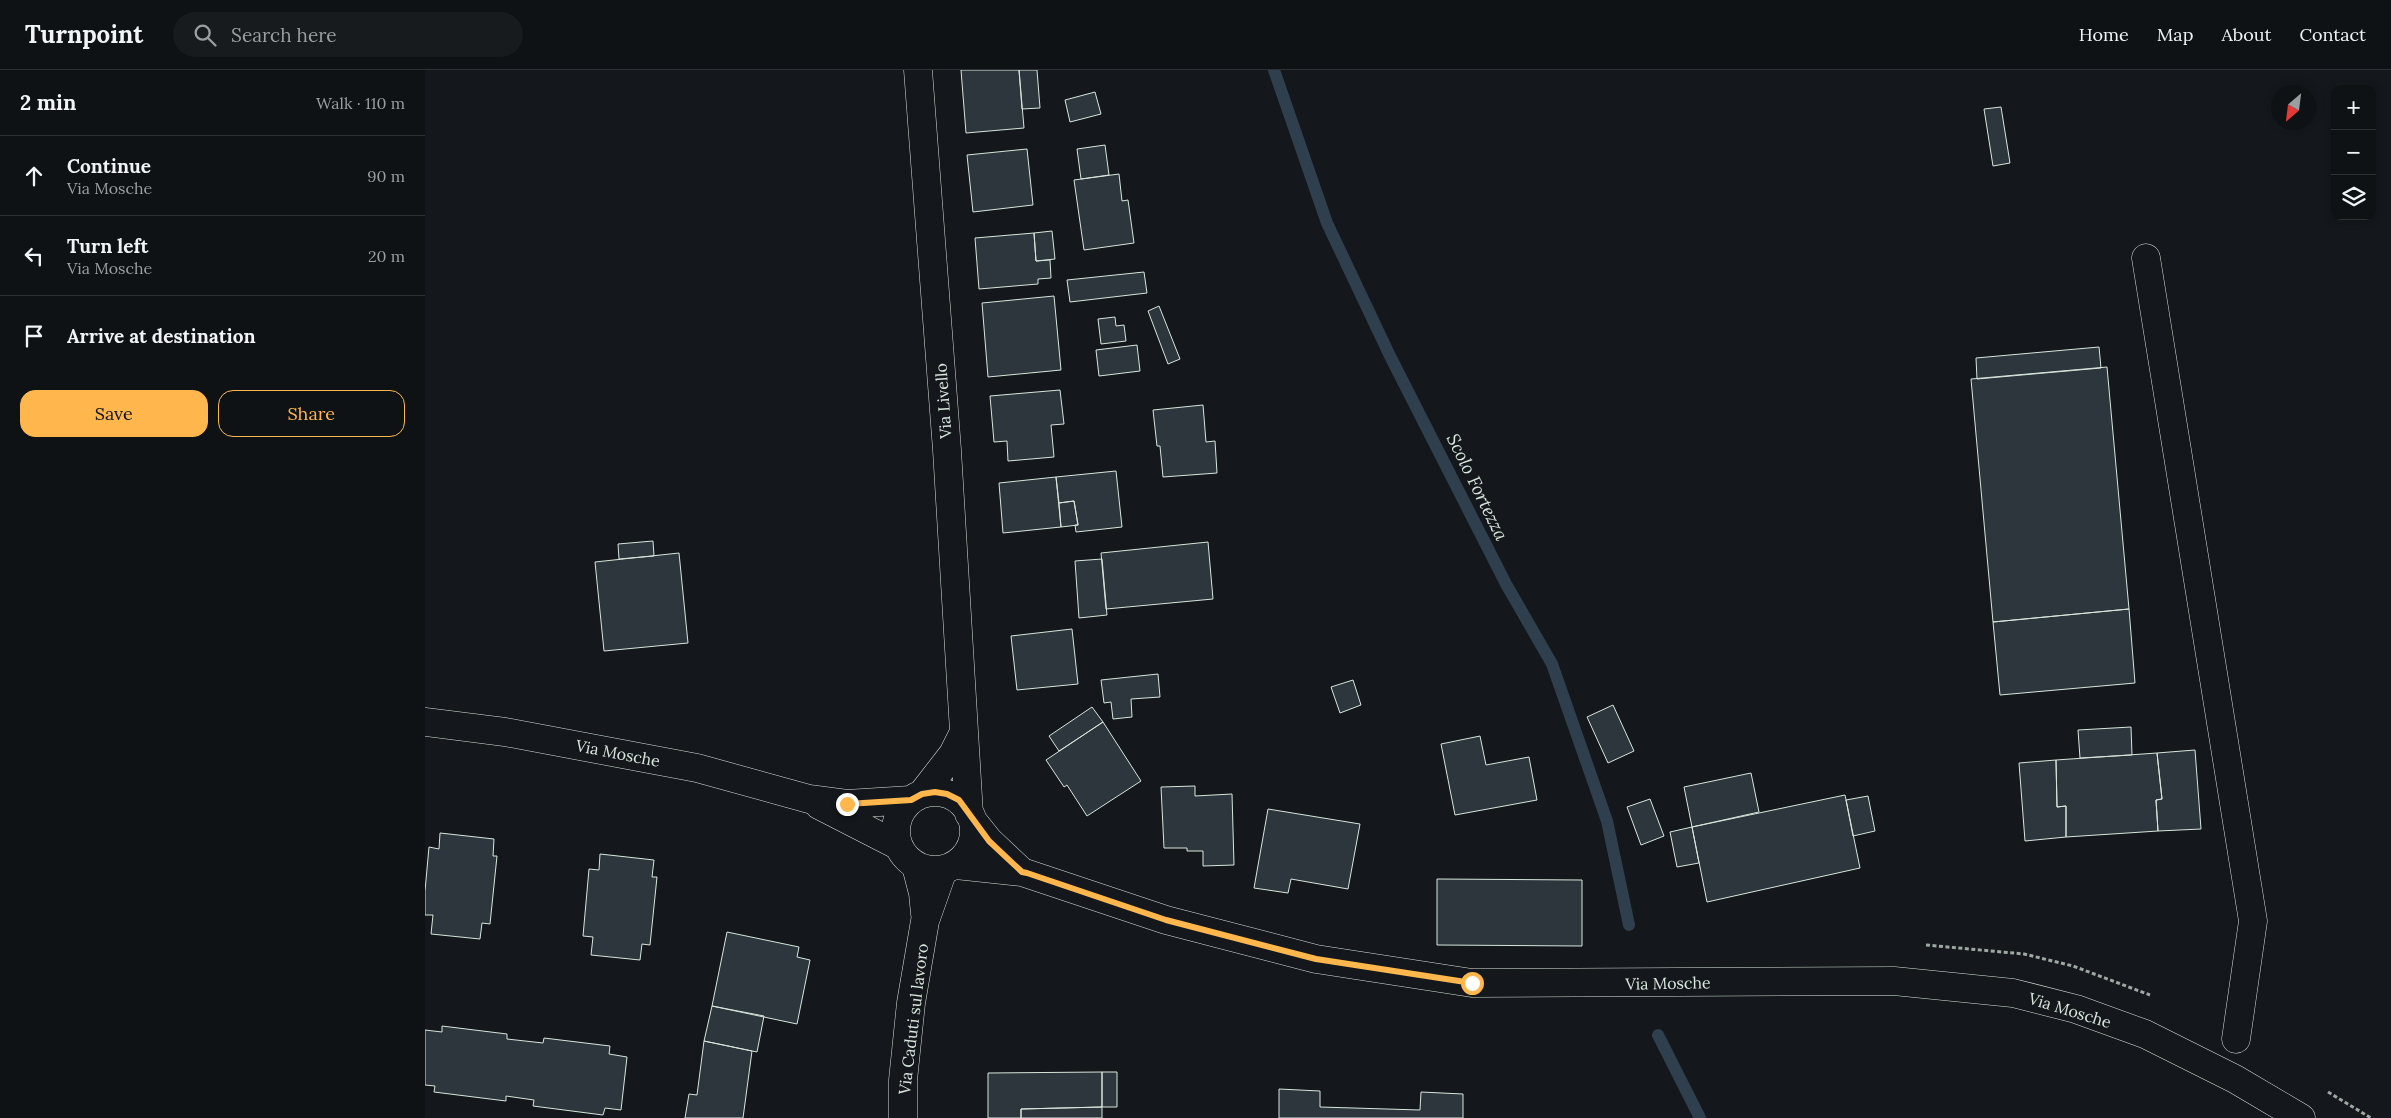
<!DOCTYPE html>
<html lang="en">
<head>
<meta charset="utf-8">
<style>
	:root { --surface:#0f1215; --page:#181b1e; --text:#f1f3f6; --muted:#9b9ea0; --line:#2f3234; --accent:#ffb74d }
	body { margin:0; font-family:Lora,serif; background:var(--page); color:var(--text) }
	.controls { position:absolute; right:15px; top:15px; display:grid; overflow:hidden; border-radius:10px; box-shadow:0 2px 8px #0003 }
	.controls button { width:45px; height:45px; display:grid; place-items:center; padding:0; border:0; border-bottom:1px solid var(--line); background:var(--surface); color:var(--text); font:25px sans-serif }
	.compass { position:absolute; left:1846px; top:15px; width:45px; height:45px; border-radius:50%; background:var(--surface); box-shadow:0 2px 8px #0003; rotate:208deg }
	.stop { position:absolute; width:15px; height:15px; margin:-11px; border:4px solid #ffb74d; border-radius:50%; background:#fff }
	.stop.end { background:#ffb74d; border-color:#fff; box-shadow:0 1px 5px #0008 }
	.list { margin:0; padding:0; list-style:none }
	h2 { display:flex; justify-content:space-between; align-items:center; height:65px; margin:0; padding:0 20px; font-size:21px }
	h2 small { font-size:16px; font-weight:400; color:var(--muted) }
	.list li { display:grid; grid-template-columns:32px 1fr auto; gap:15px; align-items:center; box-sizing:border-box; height:80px; padding:0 20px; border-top:1px solid var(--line) }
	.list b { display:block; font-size:19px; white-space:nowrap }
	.list p { margin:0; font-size:16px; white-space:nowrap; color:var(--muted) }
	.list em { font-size:16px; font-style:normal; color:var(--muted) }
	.actions { display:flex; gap:10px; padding:15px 20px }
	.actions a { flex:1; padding:11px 0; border:1px solid var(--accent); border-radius:15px; text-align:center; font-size:18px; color:var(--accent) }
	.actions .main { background:var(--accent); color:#111 }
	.icon { flex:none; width:28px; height:28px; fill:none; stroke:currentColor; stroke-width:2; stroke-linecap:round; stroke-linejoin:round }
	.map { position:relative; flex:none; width:1966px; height:1048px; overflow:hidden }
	header { display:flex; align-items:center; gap:30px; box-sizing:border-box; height:70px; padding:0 25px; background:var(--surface); border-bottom:1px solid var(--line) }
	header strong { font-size:24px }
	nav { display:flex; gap:28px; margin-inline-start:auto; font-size:18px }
	.search { width:350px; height:45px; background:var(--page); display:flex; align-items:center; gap:12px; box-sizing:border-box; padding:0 18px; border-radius:28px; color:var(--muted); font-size:19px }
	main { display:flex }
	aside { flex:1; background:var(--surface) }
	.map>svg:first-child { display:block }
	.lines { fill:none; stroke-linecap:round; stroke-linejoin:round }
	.stream { stroke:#2f3f4d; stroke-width:12 }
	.building { fill:#2c363c; stroke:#d8e6dc }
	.street-casing { stroke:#d8e6dc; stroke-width:29 }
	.secondary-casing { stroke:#d8e6dc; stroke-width:29 }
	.path { stroke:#9da8a2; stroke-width:3; stroke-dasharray:4 2.5; stroke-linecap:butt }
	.street { stroke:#14181c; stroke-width:28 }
	.secondary { stroke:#14181c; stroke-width:28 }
	.route { stroke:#ffb74d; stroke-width:6 }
	.labels { text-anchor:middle; stroke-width:4; stroke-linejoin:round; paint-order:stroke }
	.street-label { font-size:16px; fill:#d8e6dc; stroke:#14181c }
	.water-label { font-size:18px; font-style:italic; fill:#d8e6dc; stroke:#14181c }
</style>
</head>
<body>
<header>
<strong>Turnpoint</strong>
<div class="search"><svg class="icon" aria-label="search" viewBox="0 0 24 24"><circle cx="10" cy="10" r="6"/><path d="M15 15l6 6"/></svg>Search here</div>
<nav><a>Home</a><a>Map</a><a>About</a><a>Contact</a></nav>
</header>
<main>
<aside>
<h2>2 min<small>Walk · 110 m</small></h2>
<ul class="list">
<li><svg class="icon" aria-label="ahead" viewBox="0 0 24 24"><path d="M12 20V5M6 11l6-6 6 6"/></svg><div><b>Continue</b><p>Via Mosche</p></div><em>90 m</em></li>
<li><svg class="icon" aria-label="left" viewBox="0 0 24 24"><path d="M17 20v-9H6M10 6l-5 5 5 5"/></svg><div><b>Turn left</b><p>Via Mosche</p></div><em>20 m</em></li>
<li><svg class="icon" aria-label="arrive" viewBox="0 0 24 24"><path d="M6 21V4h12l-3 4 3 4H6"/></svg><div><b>Arrive at destination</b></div></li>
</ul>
<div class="actions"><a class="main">Save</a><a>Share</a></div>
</aside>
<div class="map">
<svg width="1966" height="1048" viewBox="0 0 1966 1048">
	<rect width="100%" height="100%" fill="#14181c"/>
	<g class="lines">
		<path class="stream" d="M849,0L902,153L965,286L1081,514L1127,594L1182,751L1204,855
			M1233,965L1275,1048"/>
	</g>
	<path class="building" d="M536,0H594L599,58L541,63Z
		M594,0H612L615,38L597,39Z
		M670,22L676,44L645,52L640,30Z
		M1576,37L1585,93L1568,96L1559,39Z
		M680,75L684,105L656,109L652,79Z
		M602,79L608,135L548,142L542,85Z
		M694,104L697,131L703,130L709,173L659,180L649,110Z
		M627,161L630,189L611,191L609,163Z
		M609,163L611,191L625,190L626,208L613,209V214L554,219L550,168Z
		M719,202L722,223L645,232L642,210Z
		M629,226L636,300L563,307L557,233Z
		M734,236L755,289L743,294L723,241Z
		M690,247L691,256L699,255L701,271L676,274L673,249Z
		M712,275L715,301L674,306L671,280Z
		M1674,277L1676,298L1552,309L1551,288Z
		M1682,297L1704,539L1568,552L1546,309Z
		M635,320L639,354L626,355L629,387L583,391L582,371L569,372L565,326Z
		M778,335L781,372L790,371L792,403L738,407L735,376H732L728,340Z
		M691,401L697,457L651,462L650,455H653L649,431L634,433L631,407Z
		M631,407L636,457L578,463L574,413Z
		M649,431L653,455L636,457L634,433Z
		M228,471L229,486L194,489L193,474Z
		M783,472L788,529L681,539L676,483Z
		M254,483L263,573L179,581L170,492Z
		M677,489L682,545L654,548L650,491Z
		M1704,539L1710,613L1575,625L1568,552Z
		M647,559L653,614L592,620L586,566Z
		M733,604L735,627L706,629L707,647L688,649L686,632L679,633L676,610Z
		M928,610L936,635L915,643L906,617Z
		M1188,635L1209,681L1183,693L1162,647Z
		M667,637L678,652L634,681L624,666Z
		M678,652L716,711L662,746L642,715L639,717L621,690Z
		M1706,657L1707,685L1655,688L1653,660Z
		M1055,666L1061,695L1104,687L1112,730L1030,745L1016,674Z
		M1770,680L1776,759L1733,761L1731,730L1737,729L1732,683Z
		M1732,683L1737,729L1731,730L1733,761L1641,767V736L1632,737L1631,690Z
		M1631,690L1632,737L1641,736V767L1600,771L1594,693Z
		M1326,703L1334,742L1267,757L1259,717Z
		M770,716V726L807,724L809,795L778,796V781H762V778H739L736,717Z
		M1420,725L1435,798L1282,832L1267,757Z
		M1443,726L1450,761L1428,766L1421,730Z
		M1225,729L1239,766L1216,775L1202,737Z
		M843,739L935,754L923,819L866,809L863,823L829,818Z
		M1267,757L1274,793L1252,797L1245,762Z
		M15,763L69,769L68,786H72L65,854L57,853L55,869L6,864L8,845H0V821L4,777L14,779Z
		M175,784L229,790L227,807H232L225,875L217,874L215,890L166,885L168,867L158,866L164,799L174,800Z
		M1012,809L1157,810V876L1012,875Z
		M302,862L374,877L372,887L385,890L372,954L287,936Z
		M287,936L339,946L332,982L279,971Z
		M17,956L82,964V969L118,973L119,968L185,976L184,984L202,987L196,1040L180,1038L178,1045L108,1036L109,1030L81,1026V1031L9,1022L10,1016L0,1015V960L17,962Z
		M279,971L327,981L318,1048H260L264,1024L272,1025Z
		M677,1002H692V1037H677Z
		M677,1002V1037L596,1039V1048H563V1003Z
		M854,1019L895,1021V1037L995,1040L996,1022L1038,1024V1048H854Z
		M677,1037V1048H596V1039Z"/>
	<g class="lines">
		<defs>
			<path id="street" d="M1721,188L1828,851L1811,969
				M491,796L498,823L500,844
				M478,1048V1010L486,933L500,851L518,800"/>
			<path id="secondary" d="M493,0L522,380L544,744
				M0,652L80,662L272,698L384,729L422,734L486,730
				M471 761a39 39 0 1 1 78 0a39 39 0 1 1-78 0Z
				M497,724L528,684L539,662
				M394,735L474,776
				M548,751L564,771L597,802
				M531,795L597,802L741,850L891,889L1047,913L1469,911L1588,923L1651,939L1720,964L1810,1009L1876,1048"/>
		</defs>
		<use href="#street" class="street-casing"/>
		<use href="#secondary" class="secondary-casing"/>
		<path class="path" d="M1501,875L1599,884L1648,896L1725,925
			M1903,1022L1946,1048"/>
		<use href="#street" class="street"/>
		<use href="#secondary" class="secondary"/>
	</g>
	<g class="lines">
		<path class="route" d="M422,734L486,730L497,724L510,722L522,724L534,730L564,771L597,802L602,803L741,850L891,889L1047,913"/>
	</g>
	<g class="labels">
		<g class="street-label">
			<text transform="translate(518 331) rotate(-94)" y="6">Via Livello</text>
			<text transform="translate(193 683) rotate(11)" y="6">Via Mosche</text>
			<text transform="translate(1243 913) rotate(-1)" y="6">Via Mosche</text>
			<text transform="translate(1645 940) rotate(17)" y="6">Via Mosche</text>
			<text transform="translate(488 949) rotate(-83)" y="6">Via Caduti sul lavoro</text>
		</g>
		<g class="water-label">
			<text transform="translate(1052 417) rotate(64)" y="6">Scolo Fortezza</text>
		</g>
	</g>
</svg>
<div class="controls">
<button>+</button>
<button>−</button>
<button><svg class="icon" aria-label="layers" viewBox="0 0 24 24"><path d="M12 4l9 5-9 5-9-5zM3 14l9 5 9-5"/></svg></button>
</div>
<svg class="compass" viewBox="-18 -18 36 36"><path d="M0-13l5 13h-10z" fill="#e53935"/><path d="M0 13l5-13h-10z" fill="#9b9ea0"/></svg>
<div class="stop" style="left:1047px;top:913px"></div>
<div class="stop end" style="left:422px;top:734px"></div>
</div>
</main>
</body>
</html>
